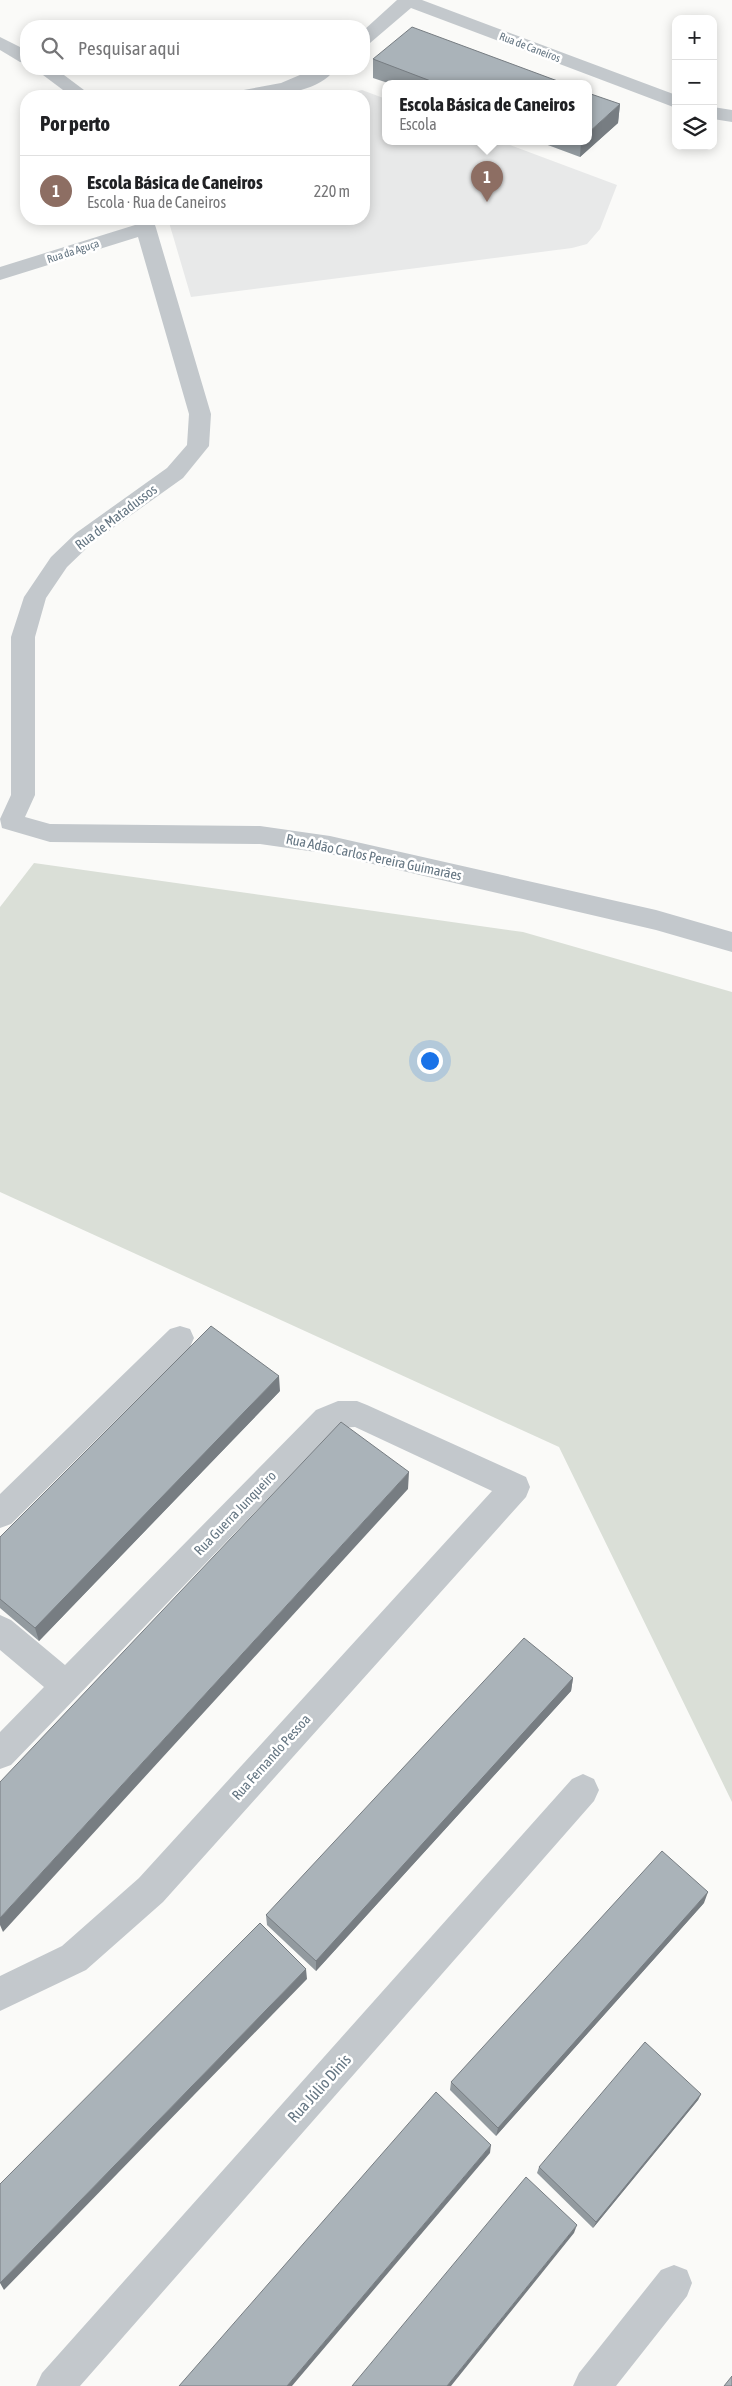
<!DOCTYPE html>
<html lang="pt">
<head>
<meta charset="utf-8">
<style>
	:root { --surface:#fff; --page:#f2f2f2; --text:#202124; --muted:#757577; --line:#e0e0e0; --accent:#ea580c }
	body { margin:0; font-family:"Asap Condensed",sans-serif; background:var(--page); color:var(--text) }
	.controls { position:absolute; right:15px; top:15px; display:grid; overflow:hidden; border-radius:10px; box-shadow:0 2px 12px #0003 }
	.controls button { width:45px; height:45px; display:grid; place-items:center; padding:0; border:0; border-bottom:1px solid var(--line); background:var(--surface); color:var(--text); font:25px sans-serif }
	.you { position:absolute; left:429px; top:1060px; width:18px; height:18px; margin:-12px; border:4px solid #fff; border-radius:50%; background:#1a73e8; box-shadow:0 0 0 8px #1a73e833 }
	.badge { display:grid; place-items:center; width:32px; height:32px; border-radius:50%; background:var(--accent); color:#fff; font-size:16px; font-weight:700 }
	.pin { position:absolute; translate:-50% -41px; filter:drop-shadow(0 1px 2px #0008) }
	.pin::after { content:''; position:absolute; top:26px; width:18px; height:15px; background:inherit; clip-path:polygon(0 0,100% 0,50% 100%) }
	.popup { position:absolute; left:382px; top:80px; width:210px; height:65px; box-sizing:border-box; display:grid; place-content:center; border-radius:10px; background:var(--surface); filter:drop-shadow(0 1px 4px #0005); font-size:16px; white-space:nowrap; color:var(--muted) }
	.popup b { font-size:19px; color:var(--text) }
	.popup::after { content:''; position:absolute; left:50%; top:100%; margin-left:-10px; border:10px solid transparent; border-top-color:var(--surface) }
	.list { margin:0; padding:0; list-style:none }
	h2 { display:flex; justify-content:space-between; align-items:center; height:65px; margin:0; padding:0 20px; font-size:21px }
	h2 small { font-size:16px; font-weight:400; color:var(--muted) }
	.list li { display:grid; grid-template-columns:32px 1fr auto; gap:15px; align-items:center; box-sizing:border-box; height:70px; padding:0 20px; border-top:1px solid var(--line) }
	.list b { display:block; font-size:19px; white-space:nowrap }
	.list p { margin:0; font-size:16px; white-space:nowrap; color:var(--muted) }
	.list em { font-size:16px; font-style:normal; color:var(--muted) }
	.icon { flex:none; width:28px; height:28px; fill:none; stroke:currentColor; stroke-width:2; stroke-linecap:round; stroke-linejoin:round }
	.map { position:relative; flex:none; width:732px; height:2386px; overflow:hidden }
	.search { position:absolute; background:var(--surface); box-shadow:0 2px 12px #0003; left:20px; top:20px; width:350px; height:55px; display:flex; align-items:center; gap:12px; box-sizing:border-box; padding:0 18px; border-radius:20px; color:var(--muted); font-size:19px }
	.panel { position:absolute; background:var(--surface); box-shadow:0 2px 12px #0003; left:20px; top:90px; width:350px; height:135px; border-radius:20px }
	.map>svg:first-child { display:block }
	.built { fill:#e8e9e9 }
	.green { fill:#dadfd7 }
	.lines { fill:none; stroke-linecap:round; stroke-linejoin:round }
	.minor { fill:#c3c8cc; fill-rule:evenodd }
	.wall { fill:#929a9f }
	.shaded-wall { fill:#777d82 }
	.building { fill:#aab3b9; stroke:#777d82 }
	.labels { text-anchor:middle; stroke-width:5; stroke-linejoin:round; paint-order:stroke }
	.far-street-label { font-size:11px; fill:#657683; stroke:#fff }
	.street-label { font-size:14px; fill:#657683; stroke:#fff }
	.near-street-label { font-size:16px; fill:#657683; stroke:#fff }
</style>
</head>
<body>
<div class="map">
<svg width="732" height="2386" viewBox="0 0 732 2386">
	<rect width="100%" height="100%" fill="#fafaf8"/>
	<path class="built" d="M362,90L386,99V141H499L617,185L600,229L587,244L572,248L191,297L168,219H364V96H337Z"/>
	<path class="green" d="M34,863L523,932L732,992V1802L559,1447L0,1192V907Z"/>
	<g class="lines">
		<path class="minor" d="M397,0H422L676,95V108L411,8L370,43L364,44V30Z
			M0,37L26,50V63L20,62L0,50Z
			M35,69H56L92,96H71Z
			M314,69H335C317,96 259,98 231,96L233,92L281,83Z
			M713,107L732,110V122L713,119Z
			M133,219H153L156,228L211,414L209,446L183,478L92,543L67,567L46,598L35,637V795L25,817L50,824L260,826L330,836L656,910L732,932V952L656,930L330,854L260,844L50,842L2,828L0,819L11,795V637L24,597L51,557L76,533L167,468L187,445L189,414L138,237L0,280V267L135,225Z
			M180,1326L190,1329L194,1338L190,1347L11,1524L0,1528V1494L170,1329Z
			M338,1401H357L367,1405L526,1477L530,1487L526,1497L163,1902L86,1970L0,2011V1976L62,1946L139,1878L492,1491L355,1427L336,1428L11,1765L0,1769V1732L44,1687L0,1650V1615L11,1620L65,1665L316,1410Z
			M583,1774L594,1779L599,1790L594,1801L80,2386H36L42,2373L572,1779Z
			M674,2265L687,2270L692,2283L687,2296L616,2386H573L579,2373L661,2270Z"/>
	</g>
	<path class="wall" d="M373,59L563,83H388L373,78Z
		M620,104L618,123L580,157L537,141H588Z
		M280,1391L39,1641L0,1608V1537Z
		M573,1678L571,1691L316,1971L267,1925L266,1915Z
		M704,1903L496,2136L450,2090L451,2082Z
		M701,2094L698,2100L593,2228L537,2173L539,2167Z"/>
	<path class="shaded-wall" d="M620,104L618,123L580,157L581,141H588V133Z
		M279,1376L280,1391L39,1641L35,1628Z
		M409,1472L408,1489L3,1932L0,1925V1918Z
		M573,1678L571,1691L316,1971V1961Z
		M708,1892L704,1903L496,2136L498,2128Z
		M306,1969L307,1979L4,2290L0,2283Z
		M701,2094L698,2100L593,2228L596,2222Z
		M491,2145L490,2153L292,2386H287Z
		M577,2225L574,2233L451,2386H447Z"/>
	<path class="building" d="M412,27L563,83H436L373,59Z
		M588,93L620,104L588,133Z
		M211,1326L279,1376L35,1628L0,1599V1537Z
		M341,1422L409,1472L0,1918V1782Z
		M524,1638L573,1678L316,1961L266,1915Z
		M662,1851L708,1892L498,2128L451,2082Z
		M260,1923L306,1969L0,2283V2184Z
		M645,2042L701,2094L596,2222L539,2167Z
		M436,2092L491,2145L287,2386H179Z
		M526,2177L577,2225L447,2386H352Z
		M732,2376V2386H724Z"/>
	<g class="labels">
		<g class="far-street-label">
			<text transform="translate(530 47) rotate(21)" y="4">Rua de Caneiros</text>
			<text transform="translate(73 251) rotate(-18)" y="4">Rua da Aguça</text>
		</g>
		<g class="street-label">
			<text transform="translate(116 517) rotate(-37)" y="5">Rua de Matadussos</text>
			<text transform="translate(374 857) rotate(12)" y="5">Rua Adão Carlos Pereira Guimarães</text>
			<text transform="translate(235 1513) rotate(-46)" y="5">Rua Guerra Junqueiro</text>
			<text transform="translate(271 1757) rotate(-48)" y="5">Rua Fernando Pessoa</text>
		</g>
		<g class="near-street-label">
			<text transform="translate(319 2088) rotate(-48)" y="6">Rua Júlio Dinis</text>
		</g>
	</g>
</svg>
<div class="controls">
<button>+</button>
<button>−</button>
<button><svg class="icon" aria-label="layers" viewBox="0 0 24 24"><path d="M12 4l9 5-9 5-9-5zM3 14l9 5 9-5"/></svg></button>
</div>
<div class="you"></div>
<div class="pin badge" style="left:487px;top:202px;background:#8d6e63">1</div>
<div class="popup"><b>Escola Básica de Caneiros</b>Escola</div>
<div class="search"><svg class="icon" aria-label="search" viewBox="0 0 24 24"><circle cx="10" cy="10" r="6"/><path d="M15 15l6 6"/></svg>Pesquisar aqui</div>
<section class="panel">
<h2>Por perto<small></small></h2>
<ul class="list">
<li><span class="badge" style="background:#8d6e63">1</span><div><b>Escola Básica de Caneiros</b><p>Escola · Rua de Caneiros</p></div><em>220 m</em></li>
</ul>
</section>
</div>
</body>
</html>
